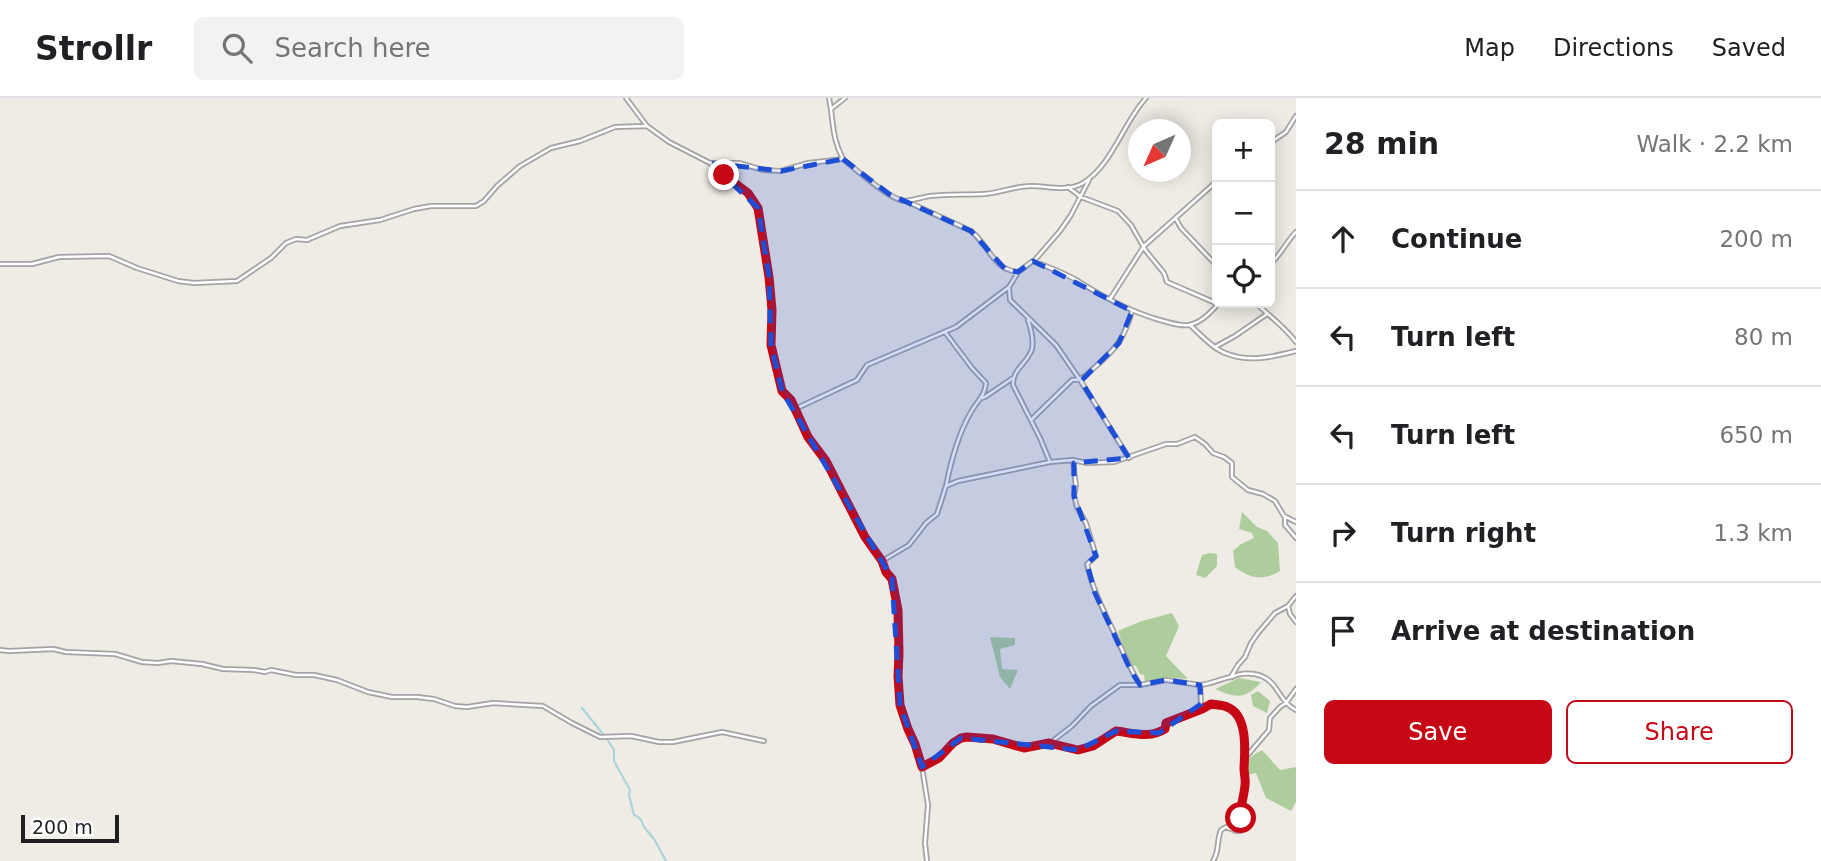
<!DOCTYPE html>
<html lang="en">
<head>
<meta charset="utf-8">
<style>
	:root { --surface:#fff; --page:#f2f2f2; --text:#202124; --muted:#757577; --line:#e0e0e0; --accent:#c60816 }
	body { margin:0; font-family:"DejaVu Sans",sans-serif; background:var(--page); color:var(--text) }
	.controls { position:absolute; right:21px; top:21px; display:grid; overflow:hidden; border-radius:10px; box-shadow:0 4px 18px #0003 }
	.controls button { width:63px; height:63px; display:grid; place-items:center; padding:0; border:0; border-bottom:2px solid var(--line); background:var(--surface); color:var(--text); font:35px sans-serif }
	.compass { position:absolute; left:1128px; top:21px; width:63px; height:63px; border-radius:50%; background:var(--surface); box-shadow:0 4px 18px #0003; rotate:225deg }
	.scale { position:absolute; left:21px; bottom:18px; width:98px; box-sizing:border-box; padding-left:7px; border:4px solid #1f1f1f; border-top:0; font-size:19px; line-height:24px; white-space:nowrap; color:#1f1f1f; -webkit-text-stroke:5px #fff; paint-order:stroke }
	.stop { position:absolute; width:21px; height:21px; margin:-16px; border:5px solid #c60816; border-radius:50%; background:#fff }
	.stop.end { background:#c60816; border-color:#fff; box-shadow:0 2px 7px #0008 }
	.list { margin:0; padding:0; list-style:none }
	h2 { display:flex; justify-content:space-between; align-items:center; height:91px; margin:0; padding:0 28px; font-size:30px }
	h2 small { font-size:23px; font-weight:400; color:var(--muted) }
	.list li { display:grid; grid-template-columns:46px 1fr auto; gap:21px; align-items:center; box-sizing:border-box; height:98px; padding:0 28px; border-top:2px solid var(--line) }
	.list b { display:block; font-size:26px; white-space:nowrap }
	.list em { font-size:23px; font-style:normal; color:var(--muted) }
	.actions { display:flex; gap:14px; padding:21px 28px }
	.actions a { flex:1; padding:16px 0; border:2px solid var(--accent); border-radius:10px; text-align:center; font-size:24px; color:var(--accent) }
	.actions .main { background:var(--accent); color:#fff }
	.icon { flex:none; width:38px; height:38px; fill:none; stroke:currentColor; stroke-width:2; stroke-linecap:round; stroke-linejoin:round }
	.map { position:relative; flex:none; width:1296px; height:763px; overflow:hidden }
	header { display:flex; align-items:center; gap:42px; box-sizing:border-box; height:98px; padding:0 35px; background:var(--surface); border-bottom:2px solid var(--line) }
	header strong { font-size:33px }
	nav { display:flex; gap:38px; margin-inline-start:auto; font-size:24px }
	.search { width:490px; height:63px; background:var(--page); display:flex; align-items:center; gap:18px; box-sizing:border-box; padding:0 24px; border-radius:10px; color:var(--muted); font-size:26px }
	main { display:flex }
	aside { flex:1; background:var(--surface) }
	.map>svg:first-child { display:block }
	.forest { fill:#aecd9c }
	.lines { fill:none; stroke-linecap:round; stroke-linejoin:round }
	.stream { stroke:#a7d3db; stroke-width:2 }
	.minor-casing { stroke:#a3a3a3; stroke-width:6 }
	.minor { stroke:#fff; stroke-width:2.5 }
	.route { stroke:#c60816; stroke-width:9 }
	.marked { fill:#1d4ed8; fill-opacity:0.2; stroke:#1d4ed8; stroke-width:5; stroke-dasharray:14 9; stroke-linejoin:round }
</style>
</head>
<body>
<header>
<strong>Strollr</strong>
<div class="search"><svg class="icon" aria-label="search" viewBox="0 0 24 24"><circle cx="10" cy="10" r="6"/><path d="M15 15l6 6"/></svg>Search here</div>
<nav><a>Map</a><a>Directions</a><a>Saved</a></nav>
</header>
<main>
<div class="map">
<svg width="1296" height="763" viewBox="0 0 1296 763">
	<rect width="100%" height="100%" fill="#efebe5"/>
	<path class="forest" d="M1242,414L1257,429L1267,433L1278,445L1280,473C1263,483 1251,481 1235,469L1233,453L1241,446L1254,440L1252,435L1239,431Z
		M1210,455L1217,456V468L1205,480L1196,477L1202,457Z
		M1172,515L1179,528L1166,558L1188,581L1166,579L1145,585L1144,577L1140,576L1136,568L1130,567L1118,533L1142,523Z
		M990,539L1015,540V547L1000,551L1002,571L1018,572L1010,591L1000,579Z
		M1239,580L1261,584C1245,602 1236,600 1215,591Z
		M1258,593L1270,603L1267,615L1253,608L1251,597Z
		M1262,652L1280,672L1296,669V704L1291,713L1266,700L1256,675L1246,677C1242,663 1250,659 1262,652Z"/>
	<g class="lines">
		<path class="stream" d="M582,610L603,636
			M607,641L614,652V663L630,692L629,697L634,717L637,718L641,722L644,729L654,741L666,763"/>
		<defs>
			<path id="minor" d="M626,0L647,28L669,44L710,65H739L763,72L781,73L808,65L843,61C855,71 889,101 904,103C910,103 923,99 930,98C948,96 966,97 984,96C1000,95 1015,88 1031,88C1048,88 1068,94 1083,85C1113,66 1123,25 1146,0
				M829,0C834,24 831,38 843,61
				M831,11L845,0
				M1270,45L1286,34L1296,18
				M710,65L748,95L758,110L769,179L772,212L771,247L782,293L791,302L808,339L826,363L865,439L882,463L886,474L892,481L898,512L899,555L898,578L900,607L908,631L915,646L922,669L928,707L925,745L927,763
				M1068,89L1081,99L1118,113L1131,127L1146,153L1164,175L1167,184L1218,206
				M906,103L971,133C988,146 993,172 1018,174L1033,163C1048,169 1065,175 1078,183C1106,201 1135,216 1167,224C1174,226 1182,228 1189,227C1201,225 1211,214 1219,205
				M1176,121L1181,130L1217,168
				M1034,163L1060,133L1071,117L1089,82
				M0,166H32L59,159L109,158L137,170L178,183L194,185L237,183L271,160L286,145L296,141L307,142L340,128L380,122L414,111L431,108H476L484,103L497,88L520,68L551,50L580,43L615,29L647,28
				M1270,166C1281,157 1286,144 1296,134
				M1017,176L1009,189L1010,202L1056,247L1080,282L1129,360
				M1110,201L1144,148L1217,83
				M1256,205C1270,219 1284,228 1296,244
				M1028,222C1031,231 1034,242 1032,251C1028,265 1012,271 1013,287L1040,340L1050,364
				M1190,227C1200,236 1212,250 1225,255C1249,265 1272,259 1296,253
				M945,234L972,270L986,285C985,298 977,303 971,314C958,336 951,363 946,388
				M1215,249L1235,238L1267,216
				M982,300L985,299L1013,280
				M795,311L857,282L867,267L956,229L1009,189
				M1031,322L1072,282C1083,282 1087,276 1095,269C1116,251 1125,239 1132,213
				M1073,363L1076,388L1074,398L1077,409L1086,425L1096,458L1087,466C1093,494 1106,517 1118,543C1125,558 1131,573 1140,587
				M1285,419V427L1296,440
				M882,463L909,447L926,425L937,416L946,388L958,383L1050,364L1073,362L1087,365L1114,364L1166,346H1177L1195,339L1205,346L1213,355L1224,359L1232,365V379L1248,392L1263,396L1275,403L1284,418L1296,424
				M1288,508L1290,516L1296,524
				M0,552L9,553L53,551L66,554L115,556L142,564L158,565L171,563L202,566L223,571L254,572L265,574L271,572L296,577H314L337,582L368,594L392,599H417L434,601L455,608L467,609L493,605L543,608L572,625L600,639L631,638L659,644H673L722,634L764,643
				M1232,579C1240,575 1246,575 1254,576C1279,580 1277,603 1296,612
				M1196,614L1211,606L1228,609L1237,617L1242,625L1246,659L1244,675L1245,686L1241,714L1243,730L1241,733H1236L1226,729L1221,732C1216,744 1220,752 1213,763
				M1050,645L1072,628L1091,608L1120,587H1140L1166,582L1199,587
				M1246,659L1269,632L1270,620L1280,609L1286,605L1296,591
				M922,669L939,660L953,645L961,640L967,639L993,641L1024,650L1050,645L1078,652L1093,648L1116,633C1133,635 1150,642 1165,631L1166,625L1193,615L1201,606L1200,587C1211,586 1220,581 1231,579L1238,567L1245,559L1251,545L1258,535L1275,515L1288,508L1296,498"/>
		</defs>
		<use href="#minor" class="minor-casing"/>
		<use href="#minor" class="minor"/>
	</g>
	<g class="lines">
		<path class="route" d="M724,77L748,95L758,110L769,179L772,212L771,247L782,293L791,302L808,339L826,363L865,439L882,463L886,474L892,481L898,512L899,555L898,578L900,607L908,631L915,646L922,669L939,660L953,645L961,640L967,639L993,641L1024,650L1049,645L1078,652L1093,648L1116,633C1133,635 1149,641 1165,631L1166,625L1202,611L1211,606C1216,607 1223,607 1227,609C1248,617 1245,652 1244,670C1244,676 1246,682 1245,687C1244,699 1240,708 1241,720"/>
	</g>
	<path class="marked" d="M843,61L889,96L971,133L1005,171L1018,174L1033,163L1132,213L1119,245L1081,283L1129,360L1074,365V398L1096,458L1087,466L1095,495L1130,571L1140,587L1166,582L1200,587L1201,606L1159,635L1116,633L1078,652L961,640L922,669L900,607L892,481L782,293L771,247L769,179L758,110L710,65L781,73Z"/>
</svg>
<div class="controls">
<button>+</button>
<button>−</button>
<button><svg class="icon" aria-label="locate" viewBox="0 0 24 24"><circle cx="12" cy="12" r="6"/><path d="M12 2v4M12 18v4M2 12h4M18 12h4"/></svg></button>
</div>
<svg class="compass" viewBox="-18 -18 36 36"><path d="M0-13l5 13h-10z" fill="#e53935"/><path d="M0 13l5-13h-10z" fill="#757577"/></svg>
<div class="scale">200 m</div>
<div class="stop" style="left:1241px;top:720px"></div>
<div class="stop end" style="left:724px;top:77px"></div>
</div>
<aside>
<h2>28 min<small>Walk · 2.2 km</small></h2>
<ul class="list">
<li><svg class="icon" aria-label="ahead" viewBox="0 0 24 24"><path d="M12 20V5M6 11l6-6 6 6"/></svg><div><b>Continue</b></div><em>200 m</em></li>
<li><svg class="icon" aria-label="left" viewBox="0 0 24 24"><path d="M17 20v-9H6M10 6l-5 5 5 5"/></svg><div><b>Turn left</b></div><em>80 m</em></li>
<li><svg class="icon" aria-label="left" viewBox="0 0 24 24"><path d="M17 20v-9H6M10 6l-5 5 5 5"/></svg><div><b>Turn left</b></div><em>650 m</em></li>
<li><svg class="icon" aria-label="right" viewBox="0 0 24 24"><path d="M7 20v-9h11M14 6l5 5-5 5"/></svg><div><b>Turn right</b></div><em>1.3 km</em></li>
<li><svg class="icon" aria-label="arrive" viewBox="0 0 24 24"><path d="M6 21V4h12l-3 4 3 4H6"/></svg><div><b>Arrive at destination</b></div></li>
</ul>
<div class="actions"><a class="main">Save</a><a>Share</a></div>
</aside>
</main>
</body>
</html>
